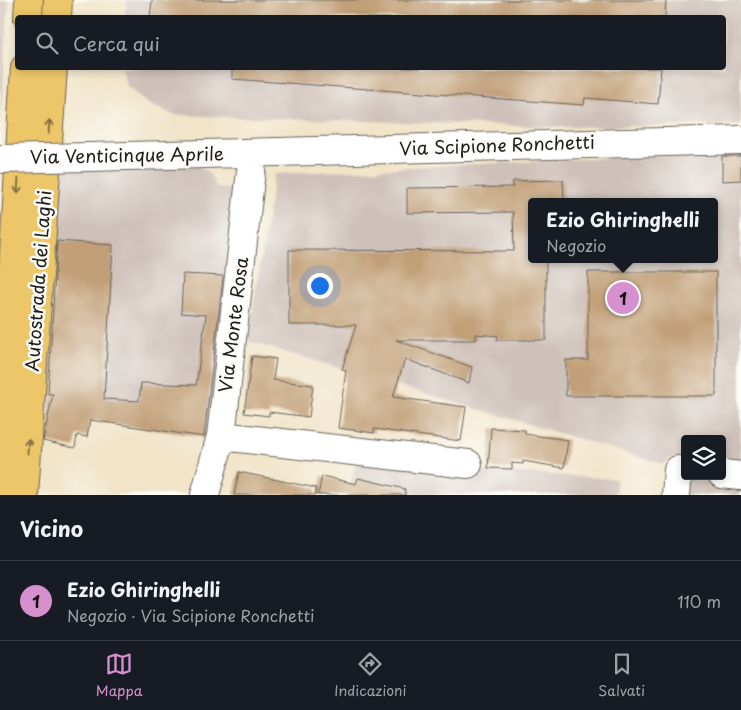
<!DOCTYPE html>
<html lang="it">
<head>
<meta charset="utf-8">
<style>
	:root { --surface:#171b24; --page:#242831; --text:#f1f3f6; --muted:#9ea1a6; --line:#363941; --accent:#d690ce }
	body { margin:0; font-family:"Playpen Sans",sans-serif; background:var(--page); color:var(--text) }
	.controls { position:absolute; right:15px; bottom:15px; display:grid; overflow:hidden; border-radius:5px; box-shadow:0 2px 8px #0003 }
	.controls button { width:45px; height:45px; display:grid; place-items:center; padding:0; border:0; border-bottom:1px solid var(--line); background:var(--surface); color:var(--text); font:25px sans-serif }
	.you { position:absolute; left:319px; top:285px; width:18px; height:18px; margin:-12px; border:4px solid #fff; border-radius:50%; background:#1a73e8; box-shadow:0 0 0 8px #1a73e833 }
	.badge { display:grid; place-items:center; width:32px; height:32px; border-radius:50%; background:var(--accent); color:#111; font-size:16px; font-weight:700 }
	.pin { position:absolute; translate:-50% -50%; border:2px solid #fff; box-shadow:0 1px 5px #0006 }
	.popup { position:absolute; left:528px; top:198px; width:190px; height:65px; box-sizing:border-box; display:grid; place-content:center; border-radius:5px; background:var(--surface); filter:drop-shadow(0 1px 4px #0005); font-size:16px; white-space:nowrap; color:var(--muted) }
	.popup b { font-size:19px; color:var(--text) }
	.popup::after { content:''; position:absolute; left:50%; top:100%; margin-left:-10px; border:10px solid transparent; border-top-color:var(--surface) }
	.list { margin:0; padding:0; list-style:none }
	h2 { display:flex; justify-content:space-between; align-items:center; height:65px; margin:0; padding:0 20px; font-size:21px }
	h2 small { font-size:16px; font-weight:400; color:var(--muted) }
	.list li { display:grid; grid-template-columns:32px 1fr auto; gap:15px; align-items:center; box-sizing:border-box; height:80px; padding:0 20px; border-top:1px solid var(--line) }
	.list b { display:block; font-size:19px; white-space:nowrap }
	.list p { margin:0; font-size:16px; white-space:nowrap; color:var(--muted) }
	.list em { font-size:16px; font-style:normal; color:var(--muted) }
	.icon { flex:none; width:28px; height:28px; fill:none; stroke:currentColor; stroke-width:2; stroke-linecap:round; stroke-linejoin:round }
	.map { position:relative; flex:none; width:741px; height:495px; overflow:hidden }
	.search { position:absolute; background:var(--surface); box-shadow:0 2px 8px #0003; left:15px; right:15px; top:15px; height:55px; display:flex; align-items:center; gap:12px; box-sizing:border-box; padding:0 18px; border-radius:5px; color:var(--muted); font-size:19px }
	.sheet { height:145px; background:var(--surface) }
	nav { display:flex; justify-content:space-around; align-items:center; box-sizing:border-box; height:70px; border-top:1px solid var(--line); background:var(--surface); font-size:14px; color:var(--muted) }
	nav a { display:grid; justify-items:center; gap:2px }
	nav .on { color:var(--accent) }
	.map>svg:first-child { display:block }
	.industrial { fill:#cec1b9; fill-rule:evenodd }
	.building { fill:#c19f77 }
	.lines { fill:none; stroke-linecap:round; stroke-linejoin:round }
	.minor-casing { stroke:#676259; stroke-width:30 }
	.highway-casing { stroke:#676259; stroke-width:30 }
	.minor { stroke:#fff; stroke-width:28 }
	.highway { stroke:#ecc669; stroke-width:28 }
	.minor-bridge-casing { stroke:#676259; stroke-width:30; stroke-linecap:butt }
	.minor-bridge { stroke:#fff; stroke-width:28 }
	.oneway { stroke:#847142 }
	.labels { text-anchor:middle; stroke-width:5; stroke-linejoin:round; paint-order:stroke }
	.street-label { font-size:18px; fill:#1c1c1c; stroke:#fdfcf7 }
</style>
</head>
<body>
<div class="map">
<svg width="741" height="495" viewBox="0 0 741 495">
	<rect width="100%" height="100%" fill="#fdfcf7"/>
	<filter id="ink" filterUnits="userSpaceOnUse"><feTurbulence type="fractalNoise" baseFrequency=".02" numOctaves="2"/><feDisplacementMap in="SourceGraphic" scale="10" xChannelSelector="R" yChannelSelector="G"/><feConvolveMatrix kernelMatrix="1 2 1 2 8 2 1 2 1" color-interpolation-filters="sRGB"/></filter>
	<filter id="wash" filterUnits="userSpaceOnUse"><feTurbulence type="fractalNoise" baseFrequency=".0096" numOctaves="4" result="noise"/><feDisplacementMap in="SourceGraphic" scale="20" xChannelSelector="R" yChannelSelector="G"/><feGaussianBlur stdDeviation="1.12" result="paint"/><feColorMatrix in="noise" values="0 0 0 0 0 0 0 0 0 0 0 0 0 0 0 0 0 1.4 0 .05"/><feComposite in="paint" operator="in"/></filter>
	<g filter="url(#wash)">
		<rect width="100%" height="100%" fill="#f1e4c9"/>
		<path class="industrial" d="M0,0H9L0,126Z
			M127,0H741V125L552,127L174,115L146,103L127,86L122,68H724V18L125,17Z
			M741,151V462L722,461V439H685V459L671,458L663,464L248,341L274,174ZM532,202H714V259H532Z
			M197,163L211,176L217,188L237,190L208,438L114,424L44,407L48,394L61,166Z
			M357,457L470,470L617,479L615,495H348Z
			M684,478L741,484V495H682Z"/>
		<g id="blocks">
			<path class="building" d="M152,0H666L665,18H150Z
				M232,68H661L658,104L585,98L584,105L232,79Z
				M722,156H741V180L722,181Z
				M563,180L564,202H532V259H546V340H497L498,336L476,334V340H396L472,367L469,383L405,359L393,397L466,407L461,441L374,429V433L338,428L346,370L342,369L356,325H289V250L514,251L513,212L407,213V188L513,187V181Z
				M57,241L113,245L104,399L139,401L141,383L196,385L206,315L181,313L183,274L223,276L204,437L90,420L87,437L77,435L75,448L43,441L53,394H48Z
				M588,272H716V396H566V360H588Z
				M252,356L276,359L273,380L313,385L309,417L269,412V416L244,413Z
				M491,428L525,430V434L568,440L564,468L523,461V464L512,463V469L488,468Z
				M239,472L316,488V495H234Z
				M322,476L356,484L358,478L405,489V495H318Z"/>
		</g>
	</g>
	<g filter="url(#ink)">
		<use href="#blocks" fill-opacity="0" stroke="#676259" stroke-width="1"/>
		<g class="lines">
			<defs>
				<path id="minor" d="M89,157L741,140
					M221,436L468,464
					M722,474L741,476
					M205,495L221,436L253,153
					M676,495L678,470H685"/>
				<path id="highway" d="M28,18L29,0
					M57,18L58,0
					M0,490L25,68
					M24,495L53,68"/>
			</defs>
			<use href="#minor" class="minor-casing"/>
			<use href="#highway" class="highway-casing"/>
			<use href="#minor" class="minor"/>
			<use href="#highway" class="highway"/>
			<defs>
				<path id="minor-bridge" d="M0,159L89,157"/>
			</defs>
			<use href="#minor-bridge" class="minor-bridge-casing"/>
			<use href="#minor-bridge" class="minor-bridge"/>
		</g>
		<defs><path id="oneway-shaft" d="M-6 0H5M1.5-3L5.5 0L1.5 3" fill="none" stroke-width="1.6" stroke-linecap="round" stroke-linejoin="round" transform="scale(1.25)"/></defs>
		<g class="oneway">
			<use href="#oneway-shaft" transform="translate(49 127) rotate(-86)"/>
			<use href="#oneway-shaft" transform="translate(18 186) rotate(93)"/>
			<use href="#oneway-shaft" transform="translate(28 446) rotate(-86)"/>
		</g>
	</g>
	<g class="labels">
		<g class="street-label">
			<text transform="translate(497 146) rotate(-2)" y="6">Via Scipione Ronchetti</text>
			<text transform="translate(127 156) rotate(-1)" y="6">Via Venticinque Aprile</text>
			<text transform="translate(39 281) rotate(-86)" y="6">Autostrada dei Laghi</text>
			<text transform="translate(234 325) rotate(-83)" y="6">Via Monte Rosa</text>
		</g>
	</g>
</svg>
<div class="controls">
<button><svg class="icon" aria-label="layers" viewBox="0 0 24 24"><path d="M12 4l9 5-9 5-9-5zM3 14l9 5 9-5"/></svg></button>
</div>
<div class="you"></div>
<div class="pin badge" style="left:623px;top:298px">1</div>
<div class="popup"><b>Ezio Ghiringhelli</b>Negozio</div>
<div class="search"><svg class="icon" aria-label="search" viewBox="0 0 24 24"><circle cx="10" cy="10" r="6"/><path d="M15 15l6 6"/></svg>Cerca qui</div>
</div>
<section class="sheet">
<h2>Vicino<small></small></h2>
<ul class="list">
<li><span class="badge">1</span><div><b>Ezio Ghiringhelli</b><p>Negozio · Via Scipione Ronchetti</p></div><em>110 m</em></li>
</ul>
</section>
<nav>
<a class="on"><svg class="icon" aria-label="map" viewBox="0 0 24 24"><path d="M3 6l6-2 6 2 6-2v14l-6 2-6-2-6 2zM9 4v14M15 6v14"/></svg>Mappa</a>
<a><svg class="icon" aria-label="directions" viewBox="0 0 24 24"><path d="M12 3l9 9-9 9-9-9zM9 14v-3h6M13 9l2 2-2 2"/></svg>Indicazioni</a>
<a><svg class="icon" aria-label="saved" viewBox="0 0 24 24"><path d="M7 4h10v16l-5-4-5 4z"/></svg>Salvati</a>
</nav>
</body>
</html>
